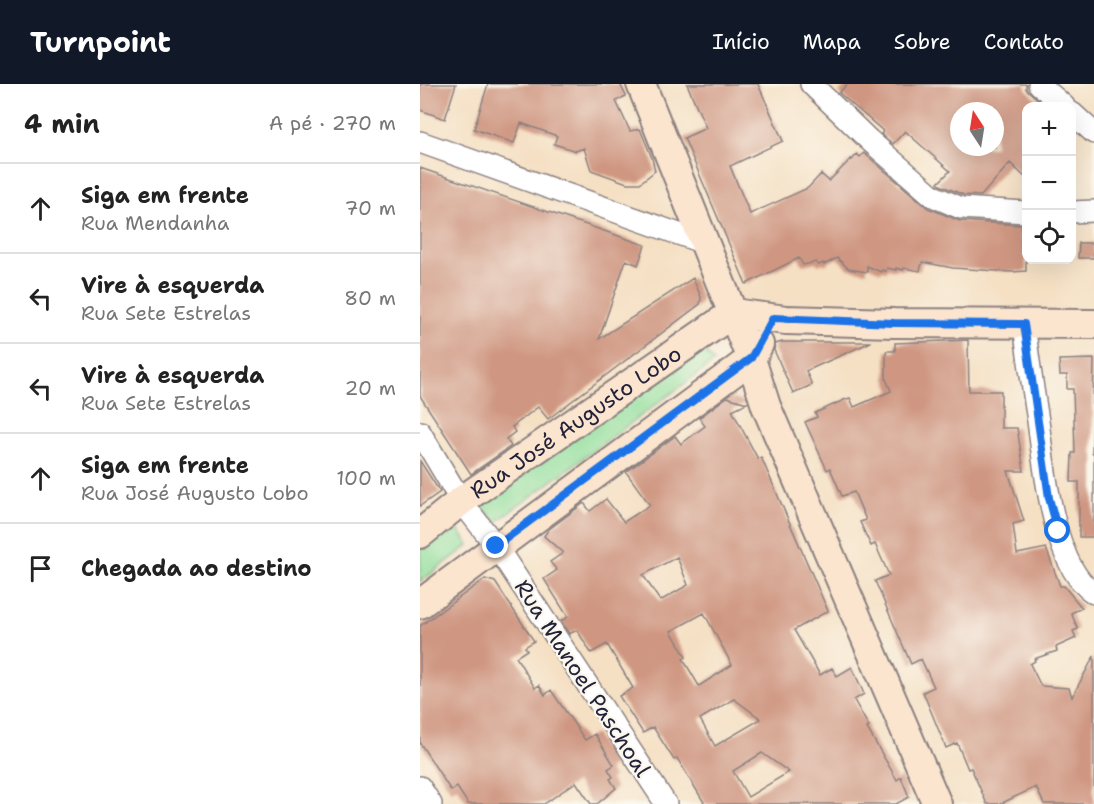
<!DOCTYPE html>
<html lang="pt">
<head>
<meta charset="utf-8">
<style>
	:root { --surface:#fff; --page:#f2f2f2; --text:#222; --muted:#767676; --line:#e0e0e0; --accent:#111827 }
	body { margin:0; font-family:"Shantell Sans",sans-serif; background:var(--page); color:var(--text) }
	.controls { position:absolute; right:18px; top:18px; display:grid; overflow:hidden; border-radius:12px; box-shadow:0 6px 24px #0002 }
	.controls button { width:54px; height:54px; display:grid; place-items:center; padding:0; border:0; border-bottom:2px solid var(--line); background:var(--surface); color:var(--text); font:30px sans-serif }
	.compass { position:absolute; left:530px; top:18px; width:54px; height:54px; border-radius:50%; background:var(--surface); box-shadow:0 6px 24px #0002; rotate:348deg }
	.stop { position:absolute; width:18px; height:18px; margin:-14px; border:4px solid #1a73e8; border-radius:50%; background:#fff }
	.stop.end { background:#1a73e8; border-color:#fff; box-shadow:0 2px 6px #0008 }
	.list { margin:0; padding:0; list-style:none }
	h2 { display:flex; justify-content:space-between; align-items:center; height:78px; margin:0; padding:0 24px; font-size:26px }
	h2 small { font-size:20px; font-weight:400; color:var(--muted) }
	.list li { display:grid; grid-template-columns:39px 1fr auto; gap:18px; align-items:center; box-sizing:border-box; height:90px; padding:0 24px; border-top:2px solid var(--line) }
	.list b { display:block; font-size:22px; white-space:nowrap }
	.list p { margin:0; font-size:20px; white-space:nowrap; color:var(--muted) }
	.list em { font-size:20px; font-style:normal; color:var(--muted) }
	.icon { flex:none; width:33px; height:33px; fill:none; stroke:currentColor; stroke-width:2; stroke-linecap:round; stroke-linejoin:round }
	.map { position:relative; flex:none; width:674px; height:720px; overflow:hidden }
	header { display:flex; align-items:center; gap:36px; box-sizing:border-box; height:84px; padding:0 30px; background:var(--accent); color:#fff }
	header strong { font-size:28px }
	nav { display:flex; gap:33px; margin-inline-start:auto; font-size:21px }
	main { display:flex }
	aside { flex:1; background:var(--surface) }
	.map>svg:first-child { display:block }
	.green { fill:#90de9b; stroke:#59806b; stroke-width:1.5 }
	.building { fill:#cf9782; fill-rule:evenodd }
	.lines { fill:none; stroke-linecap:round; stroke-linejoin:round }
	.street-casing { stroke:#8c8180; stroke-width:24 }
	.secondary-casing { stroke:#8c8180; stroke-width:32 }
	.street { stroke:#fff; stroke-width:21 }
	.secondary { stroke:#fbe5cf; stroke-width:28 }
	.route { stroke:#1a73e8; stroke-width:8 }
	.labels { text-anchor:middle; stroke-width:4.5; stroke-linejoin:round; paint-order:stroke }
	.street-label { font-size:22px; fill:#22223b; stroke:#fbf7ec }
</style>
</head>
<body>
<header>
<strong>Turnpoint</strong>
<nav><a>Início</a><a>Mapa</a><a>Sobre</a><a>Contato</a></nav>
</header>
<main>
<aside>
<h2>4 min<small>A pé · 270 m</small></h2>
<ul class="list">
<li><svg class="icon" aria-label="ahead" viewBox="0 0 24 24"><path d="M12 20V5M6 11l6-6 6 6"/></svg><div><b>Siga em frente</b><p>Rua Mendanha</p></div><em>70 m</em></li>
<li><svg class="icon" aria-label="left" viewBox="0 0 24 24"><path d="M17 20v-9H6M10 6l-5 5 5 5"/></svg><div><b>Vire à esquerda</b><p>Rua Sete Estrelas</p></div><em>80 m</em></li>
<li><svg class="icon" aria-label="left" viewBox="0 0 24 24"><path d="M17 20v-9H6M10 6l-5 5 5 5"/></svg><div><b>Vire à esquerda</b><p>Rua Sete Estrelas</p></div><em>20 m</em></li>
<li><svg class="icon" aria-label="ahead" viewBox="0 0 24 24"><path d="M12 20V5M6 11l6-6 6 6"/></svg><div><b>Siga em frente</b><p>Rua José Augusto Lobo</p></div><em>100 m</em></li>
<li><svg class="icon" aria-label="arrive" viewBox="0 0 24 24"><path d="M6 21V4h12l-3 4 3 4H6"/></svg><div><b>Chegada ao destino</b></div></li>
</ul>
</aside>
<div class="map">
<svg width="674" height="720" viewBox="0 0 674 720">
	<rect width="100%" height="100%" fill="#fbf7ec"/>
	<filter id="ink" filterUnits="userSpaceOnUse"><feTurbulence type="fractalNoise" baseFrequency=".0167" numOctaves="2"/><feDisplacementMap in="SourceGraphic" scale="12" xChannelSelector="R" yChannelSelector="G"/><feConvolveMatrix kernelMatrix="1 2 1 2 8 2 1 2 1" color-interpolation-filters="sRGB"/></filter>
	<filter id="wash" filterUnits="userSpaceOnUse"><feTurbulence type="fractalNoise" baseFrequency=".008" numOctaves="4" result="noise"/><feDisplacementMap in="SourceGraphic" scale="24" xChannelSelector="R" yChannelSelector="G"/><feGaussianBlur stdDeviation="1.35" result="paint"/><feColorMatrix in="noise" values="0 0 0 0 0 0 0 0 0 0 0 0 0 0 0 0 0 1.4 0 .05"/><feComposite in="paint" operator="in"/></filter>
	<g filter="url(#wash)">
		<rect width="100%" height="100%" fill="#f5e0c4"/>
		<path class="green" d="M277,259L294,278L76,438L61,421Z
			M34,440L49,461L0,498V465Z"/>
		<g id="blocks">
			<path class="building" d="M0,0H36L25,35L0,26Z
				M68,0H200L206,12L196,17L210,47L220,45L232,74L235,87L220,99H207L171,86L164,64L156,67L134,60L137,52L101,39L94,59L54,45Z
				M267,0H338L363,57L310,82L330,130L388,104L401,90L409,97L431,75L432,76L437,70L440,73L444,69L508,124L540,137L602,141L601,157H606V187L592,188L533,184L502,178L500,187L484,184L483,186L476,184V186L467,184L466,187L462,186L461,188L447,182V188L429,185L417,174L404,181V179L398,181L396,178L383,181L379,174L326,200L264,54L286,44Z
				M427,0H606V5L625,22H606V94L590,79L561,112L544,111L520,101L518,99L530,87L485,47L473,60L461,50L463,47L419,9ZM539,27H575V63H539Z
				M0,84L225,161L218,181L206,176L179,255L273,194L281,213L280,220L128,335L118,323L92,343L95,348L86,355L91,362L51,390L0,312Z
				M659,159H674V174H658Z
				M548,256L549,307H581V344H597L604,387H588L604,437L593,440L597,470L626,464L640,502H644L662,524L651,529L658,545L653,547L656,554L636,563L637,567L614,575L615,577L610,580L621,602L649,604L652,613L674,572V720H624L616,703L580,720H567L551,684L548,685L537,659L526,664L503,608L514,603L501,575L491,580L455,497L469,491L455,460L451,462L440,438L446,436L434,408L422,412L410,384L407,386L385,338L397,333L395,329L424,316L430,314L434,323L471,307L466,295V269L467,267H475V259Z
				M362,258H451L386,287L392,301L373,309L354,266L355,260Z
				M674,275L672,369H674V453H659V398H651L652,369H655L653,305H647V291H640L639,276Z
				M307,313L327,319L312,326L338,375L341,373L408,527L374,546L400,591L412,584L417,592L432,583L444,610L434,616L449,643L447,644L477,696L481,693L489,713L476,720H285L257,674L254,676L233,643L223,649L199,612L213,604L187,560L171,569L157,546L149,550L141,537L148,533L124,495L137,486L130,478L143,469L124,452L128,446L164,419L170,427L186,415L204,438L230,421L206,388L255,352L261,360L285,342L279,334ZM257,473L268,501L240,517L223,491ZM284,529L312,581L279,602L263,575L266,573L251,547ZM314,615L341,635L295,662L280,635ZM342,669L369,688L328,713L313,687Z
				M0,377L20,408L0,422Z
				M65,495L75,498L114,557L105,563L107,566L96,573L115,604L119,601L125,611L131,606L165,656L175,650L194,681L188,685L193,693L190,695L196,704L177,720H171L156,698L124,720H48L37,703L31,707L0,659V542Z"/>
		</g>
	</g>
	<g filter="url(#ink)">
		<use href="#blocks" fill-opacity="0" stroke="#8c8180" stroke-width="1.5"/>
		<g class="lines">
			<defs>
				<path id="street" d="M391,0L449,56L513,112L541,124L606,128
					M619,0L644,22
					M652,29L674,49
					M0,58L284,159
					M652,128L674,127
					M604,240C608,273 613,305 618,337C624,381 633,484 674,509
					M0,348L41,417L76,462L246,720
					M0,703L11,720"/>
				<g id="secondary">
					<path d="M221,0L331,275L346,322L517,720"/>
					<path id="s1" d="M0,450L41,417L313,229L366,236L474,239L674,240"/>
					<path d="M0,520L331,275L339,260"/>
				</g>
			</defs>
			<use href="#street" class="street-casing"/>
			<use href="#secondary" class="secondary-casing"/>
			<use href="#street" class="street"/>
			<use href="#secondary" class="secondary"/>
		</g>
	</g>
	<g class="lines" filter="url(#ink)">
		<path class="route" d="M76,462L331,274L353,234L474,239L604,240L629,414L638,447"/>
	</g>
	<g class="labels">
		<g class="street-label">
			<text dy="8" stroke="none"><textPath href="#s1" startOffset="192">Rua José Augusto Lobo</textPath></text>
			<text transform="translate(163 594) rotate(57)" y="8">Rua Manoel Paschoal</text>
		</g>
	</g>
</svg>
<div class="controls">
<button>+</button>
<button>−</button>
<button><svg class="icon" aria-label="locate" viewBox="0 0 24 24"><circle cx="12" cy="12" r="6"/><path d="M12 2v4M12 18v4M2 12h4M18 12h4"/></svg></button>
</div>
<svg class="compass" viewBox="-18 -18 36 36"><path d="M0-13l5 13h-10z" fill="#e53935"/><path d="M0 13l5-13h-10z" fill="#767676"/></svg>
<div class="stop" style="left:638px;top:447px"></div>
<div class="stop end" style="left:76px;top:462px"></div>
</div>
</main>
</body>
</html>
